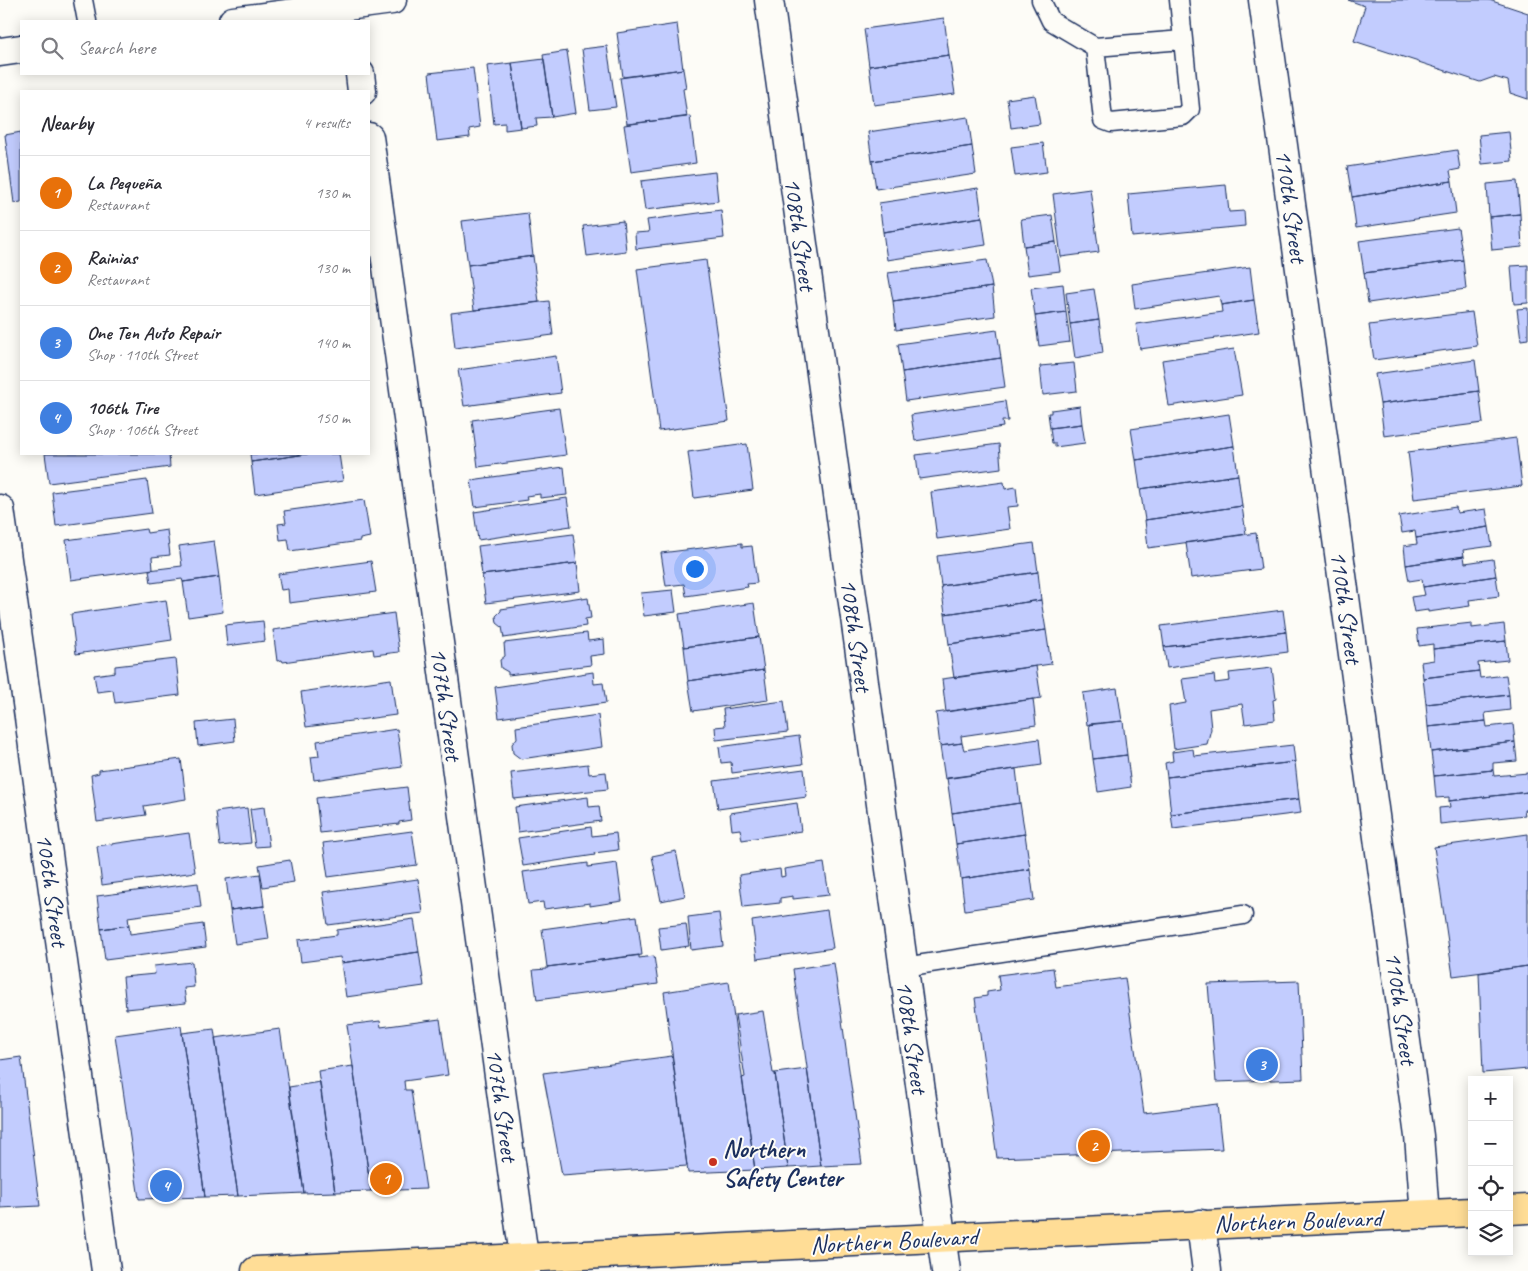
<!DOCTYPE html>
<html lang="en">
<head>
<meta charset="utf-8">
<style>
	:root { --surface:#fff; --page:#f7f7f7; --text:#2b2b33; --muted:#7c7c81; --line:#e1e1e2; --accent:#d93025 }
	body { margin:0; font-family:Caveat,sans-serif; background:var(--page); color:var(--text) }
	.controls { position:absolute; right:15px; bottom:15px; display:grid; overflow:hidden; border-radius:0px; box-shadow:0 2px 12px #0003 }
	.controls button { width:45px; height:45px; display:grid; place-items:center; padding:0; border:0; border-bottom:1px solid var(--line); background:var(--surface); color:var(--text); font:25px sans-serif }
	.you { position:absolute; left:694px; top:568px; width:18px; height:18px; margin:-12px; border:4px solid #fff; border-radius:50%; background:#1a73e8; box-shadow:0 0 0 8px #1a73e833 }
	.badge { display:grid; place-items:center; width:32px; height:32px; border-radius:50%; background:var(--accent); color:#fff; font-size:16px; font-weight:700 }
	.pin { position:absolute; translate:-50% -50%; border:2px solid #fff; box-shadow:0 1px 5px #0006 }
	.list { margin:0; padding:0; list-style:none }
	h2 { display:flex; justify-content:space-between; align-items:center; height:65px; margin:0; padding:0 20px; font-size:21px }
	h2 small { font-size:16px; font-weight:400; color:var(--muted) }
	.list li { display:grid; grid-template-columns:32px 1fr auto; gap:15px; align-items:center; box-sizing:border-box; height:75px; padding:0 20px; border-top:1px solid var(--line) }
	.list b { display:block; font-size:19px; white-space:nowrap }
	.list p { margin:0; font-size:16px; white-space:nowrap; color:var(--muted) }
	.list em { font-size:16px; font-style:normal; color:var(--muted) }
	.icon { flex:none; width:28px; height:28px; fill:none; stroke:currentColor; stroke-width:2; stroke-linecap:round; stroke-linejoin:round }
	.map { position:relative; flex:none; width:1528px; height:1271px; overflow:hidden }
	.search { position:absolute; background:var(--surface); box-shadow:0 2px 12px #0003; left:20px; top:20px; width:350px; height:55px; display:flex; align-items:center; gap:12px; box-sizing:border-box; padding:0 18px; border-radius:0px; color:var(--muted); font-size:19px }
	.panel { position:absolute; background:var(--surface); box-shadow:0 2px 12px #0003; left:20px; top:90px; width:350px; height:365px; border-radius:0px }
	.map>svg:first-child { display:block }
	.building { fill:#c2ccfe; stroke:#1b2f5e }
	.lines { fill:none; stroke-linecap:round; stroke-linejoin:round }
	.lane-casing { stroke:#1b2f5e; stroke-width:21 }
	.street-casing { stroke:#1b2f5e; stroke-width:31 }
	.secondary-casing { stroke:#1b2f5e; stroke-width:31 }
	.primary-casing { stroke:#1b2f5e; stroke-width:31 }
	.lane { stroke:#fdfcf7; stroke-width:18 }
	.street { stroke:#fdfcf7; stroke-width:28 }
	.secondary { stroke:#fdfcf7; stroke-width:28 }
	.primary { stroke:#ffdd96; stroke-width:28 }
	.poi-dot { fill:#c8321e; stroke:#fdfcf7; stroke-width:2 }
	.labels { text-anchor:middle; stroke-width:4; stroke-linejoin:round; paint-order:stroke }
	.street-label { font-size:25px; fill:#1b2f5e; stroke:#fdfcf7 }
	.poi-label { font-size:25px; font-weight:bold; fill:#1b2f5e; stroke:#fdfcf7; text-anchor:start }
</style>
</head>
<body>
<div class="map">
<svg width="1528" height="1271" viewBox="0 0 1528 1271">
	<rect width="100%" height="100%" fill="#fdfcf7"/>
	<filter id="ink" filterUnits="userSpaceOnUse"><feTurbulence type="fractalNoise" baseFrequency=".02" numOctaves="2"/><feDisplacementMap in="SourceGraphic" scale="10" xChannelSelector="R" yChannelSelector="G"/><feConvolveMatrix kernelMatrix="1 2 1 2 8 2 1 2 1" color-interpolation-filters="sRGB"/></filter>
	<g filter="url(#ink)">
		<path class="building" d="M1348,0H1489L1528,13V99L1510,93L1508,81L1494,77L1480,82L1354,41L1365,6Z
			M944,18L949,55L869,66L864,29Z
			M677,24L683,69L623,77L617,33Z
			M607,46L616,107L590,110L582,49Z
			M567,51L576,113L552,117L543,55Z
			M949,55L955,94L874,105L869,66Z
			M544,59L552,117L536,118L537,126L521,128L512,63Z
			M512,63L521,128L505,130V123L494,124L487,66Z
			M473,68L480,127L469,129L470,137L437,141L429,73Z
			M683,69L686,88L683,89L687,117L627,124L620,78Z
			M1035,95L1040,124L1011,128L1007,99Z
			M690,116L696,163L631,172L624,125Z
			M968,117L972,146L872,161L868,132Z
			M21,132V202L14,203L5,135Z
			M1509,132L1512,161L1482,164L1479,135Z
			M1043,143L1047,172L1015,176L1011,147Z
			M972,146L976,174L876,189L872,161Z
			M1457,150L1460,169L1450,171L1452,181L1352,197L1347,167Z
			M715,172L718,201L645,210L641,181Z
			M1452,181L1456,213L1356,228L1352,197Z
			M1517,181L1520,214L1489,217L1487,184Z
			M1226,185L1229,212L1244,211L1245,226L1132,237L1128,194Z
			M978,188L982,217L883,232L879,203Z
			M1090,189L1099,252L1061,257L1053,194Z
			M721,210L724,238L636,249L635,233L649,232L647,220Z
			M528,213L533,256L468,265L462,221Z
			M1520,214L1522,247L1492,250L1489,217Z
			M1052,215L1056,242L1024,246L1021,219Z
			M982,217L986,245L887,260L883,232Z
			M623,221L626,251L587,256L583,226Z
			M1458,228L1463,260L1364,273L1359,241Z
			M1056,242L1060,271L1028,275L1024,246Z
			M533,256L539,302L474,310L468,265Z
			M706,260L729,421L659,431L637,269Z
			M987,260L992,287L893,301L888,273Z
			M1463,260L1466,289L1368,303L1364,273Z
			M1528,265V303L1514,304L1511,266Z
			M1250,267L1254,300L1221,305L1219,296L1135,309L1132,284Z
			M1063,284L1066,312L1035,316L1031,288Z
			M992,287L995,316L896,330L893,301Z
			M1094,289L1099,320L1070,324L1066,293Z
			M1254,300L1259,332L1140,349L1136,324L1222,312L1221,305Z
			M549,301L553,335L455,348L451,313Z
			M1528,308V339L1521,340L1517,309Z
			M1066,312L1070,342L1039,346L1035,316Z
			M1472,312L1477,346L1374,360L1369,325Z
			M1099,320L1103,353L1075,358L1070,324Z
			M997,330L1001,358L902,372L898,344Z
			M1234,349L1242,395L1169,406L1162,360Z
			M556,356L561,393L464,406L458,370Z
			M1001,358L1005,387L906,401L902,372Z
			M1475,360L1479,391L1380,404L1375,374Z
			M1074,363L1077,391L1043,395L1040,366Z
			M1479,391L1483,423L1384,436L1380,404Z
			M1005,401L1008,421H1002L1003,427L915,441L911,415Z
			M1080,406L1082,424L1050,428L1048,413H1051V410Z
			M559,408L566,455L478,467L472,420Z
			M1229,414L1234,446L1136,460L1131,429Z
			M1082,424L1085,443L1055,447V443H1052L1050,428Z
			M1516,438L1522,486L1414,499L1408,452Z
			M747,444L753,490L694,498L688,452Z
			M999,444L1001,468L919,479L916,455Z
			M1234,446L1238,475L1140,489L1136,460Z
			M45,454H169L170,467L49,483Z
			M250,454H307L251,462Z
			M307,454H339L343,481L255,494L251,462Z
			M564,467L567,495L540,498V494L526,496L527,500L475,507L471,480Z
			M1238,475L1242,506L1145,520L1140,489Z
			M147,480L152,513L56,526L52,492Z
			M1004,482L1005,489L1016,487L1018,506L1007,507L1010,529L937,539L931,492Z
			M567,498L571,526L478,540L474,512Z
			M364,500L370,537L360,539V541L290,551L288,539L280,540L278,524L286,523L284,511Z
			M1242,506L1246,534L1148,548L1145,520Z
			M1456,507L1457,513L1486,509L1489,527L1416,538L1415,531L1402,533L1399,516Z
			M1489,527L1492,546L1463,550L1464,556L1406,565L1404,546L1417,544L1416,538Z
			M146,529L147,533L167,530L170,555L152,557L153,569L71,580L66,540Z
			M1256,533L1261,569L1191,578L1186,543Z
			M573,534L577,563L482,575L478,546Z
			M214,541L219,577L183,582L182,579L151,583L149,570L182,566L179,546Z
			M742,543V547L752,546L757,583L747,584L748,587L686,596L684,584L666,586L661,553Z
			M1034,543L1038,572L941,586L937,556Z
			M1464,556L1465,563L1493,559L1496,576L1423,587L1422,579L1409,581L1406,565Z
			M371,561L376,592L289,603L288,589L281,590L278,574Z
			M577,563L580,591L486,603L482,575Z
			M1038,572L1041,600L945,614L941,586Z
			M1496,576L1499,596L1469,600L1470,606L1428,612V610L1414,612L1411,597L1425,595L1423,587Z
			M219,577L223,612L188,617L183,582Z
			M673,590L676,612L644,616L641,593Z
			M582,597V599L588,598L591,618L585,619L586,626L504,638L502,627L497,623L496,616L501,611V609Z
			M166,600L172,640L76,654L71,614Z
			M1041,600L1046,630L949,644L945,614Z
			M754,603L759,637L684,647L679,614Z
			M1283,610L1286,632L1164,647L1161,626Z
			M394,613L399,652L374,655L373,649L283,662L282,660L277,661L273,630Z
			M263,621L265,641L227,646L225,625Z
			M1472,623V628L1504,624L1506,641L1433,649V644L1419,646L1417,629Z
			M1046,630L1051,664L954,678L949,644Z
			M1286,632L1288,652L1167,668L1164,647Z
			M587,633L588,641L604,639L605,654L590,656L591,665L508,675V672L501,668L500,660L505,656L504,643Z
			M759,637L764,670L688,681L684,647Z
			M1506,641L1508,660L1478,663L1479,671L1423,678L1421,662L1434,660L1433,649Z
			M176,659L180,695L115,703L113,690L97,692L94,675L115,672V666Z
			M1036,666L1041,698L946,712L942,679Z
			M1272,668L1276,699L1273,700L1275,720L1245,724L1242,704L1209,709L1211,729L1207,744L1174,749L1169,706L1186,703L1182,679L1214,675L1215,683L1230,681L1229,673Z
			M764,670L768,700L693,711L688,681Z
			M1479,671L1480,678L1506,675L1509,695L1426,704L1423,678Z
			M593,672L594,684L603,683L606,703L499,718L495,687Z
			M391,679L396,715L306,727L301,692Z
			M1117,688L1122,721L1087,725L1083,693Z
			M1509,695L1510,710L1485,713L1486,721L1428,727L1426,704Z
			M1033,699L1036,725L961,736L962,743L940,746L936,713Z
			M784,701L788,732L716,740L715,727L725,726L723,709Z
			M598,715L602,747L521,759L513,753L512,744L517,738L516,727Z
			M233,719L235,741L198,746L196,723Z
			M1123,721L1127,755L1093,759L1089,724Z
			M1486,721L1487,727L1513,724L1515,742L1431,752L1428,727Z
			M397,729L402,767L314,780L311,757L319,756L317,741Z
			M799,736L803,764L732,773L731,762L721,763L719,747Z
			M1039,739L1042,765L945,779L940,746L962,743L964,750Z
			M1515,742L1517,761L1493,763V770L1434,776L1431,752Z
			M1293,745L1295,762L1167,777L1165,763L1173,761L1172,752L1193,749L1194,756Z
			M1127,755L1131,787L1098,792L1093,759Z
			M181,759L186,799L144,806L146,815L97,822L91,775L99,773V770Z
			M1295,762L1299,799L1171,814L1167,777Z
			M588,764L589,774L606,772L608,789L514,799L511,773Z
			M804,769L807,797L718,809L714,781Z
			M1016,769L1020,803L952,813L947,778Z
			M1493,770L1494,776L1528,773V792L1449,801V797L1436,798L1434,776Z
			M407,787L411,820L399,822V824L320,833L316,798Z
			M1528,792V810H1524L1525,815L1440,824L1439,808L1450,807L1449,801Z
			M588,797L589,807L599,806L601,821L518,832L515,807Z
			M1299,799L1301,813L1173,829L1171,814Z
			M797,803L801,831L742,840L740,829L732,830L730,813Z
			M1020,803L1025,834L956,844L952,813Z
			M264,807L269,846L255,847L250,809Z
			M247,808L251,843L220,846L216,812Z
			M591,827L592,836L616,833L618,850L594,853L595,855L523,866L518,838Z
			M412,831L417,865L328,877L323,843Z
			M189,833L195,872L102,885L97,846Z
			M1025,834L1030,869L961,879L956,844Z
			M1528,834V966L1453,976L1434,847Z
			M676,851L685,896L661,901L652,856Z
			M290,860L294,882L263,887L259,865Z
			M588,863V867L617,863L622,901L590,906V903L544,909L543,902L528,904L523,872Z
			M824,863L829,895L793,899V896L780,898V903L743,907L739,875L780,869L781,877L785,876L784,869Z
			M1030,869L1034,900L965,910L961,879Z
			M260,874L264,906L230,910L226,879Z
			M418,879L423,913L328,925L323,892Z
			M198,883L201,907L128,917L129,925L101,929L97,896Z
			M264,906L269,939L235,944L230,910Z
			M827,910L833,948L757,959L752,921Z
			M719,913L723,946L691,950L688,917Z
			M637,916L642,955L547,967L542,929Z
			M414,919L419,952L341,963L340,957L301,962L298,940L337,935V930Z
			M203,924L206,947L105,960L101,929L129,925L130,934Z
			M686,924L689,946L661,950L658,927Z
			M419,952L424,986L346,997L341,963Z
			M639,955V958L654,956L658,984L537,1000L533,970L547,969V967Z
			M192,962L194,987L184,988L186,1003L126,1009L123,977L155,974L154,966Z
			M834,963L862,1164L821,1166L793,969Z
			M1528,966V1069L1483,1073L1479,973Z
			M1053,968L1056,987L1125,978L1144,1113L1217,1104L1222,1149L997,1158L975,998L987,996V992L1000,990L998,975Z
			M1299,981L1303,1079L1216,1082L1208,984Z
			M729,982L755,1170L688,1173L664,992Z
			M763,1011L773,1073H775L788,1168L755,1170L742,1078L745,1077L735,1015Z
			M440,1019L448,1075L404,1081L405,1090H411L426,1189L371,1191L347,1025L380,1021L381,1027Z
			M181,1026L205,1197L139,1199L115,1035Z
			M214,1029L223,1092L238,1196L205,1197L182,1033Z
			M280,1029L304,1193L238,1196L215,1038Z
			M672,1056L687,1166L562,1175L543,1073Z
			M21,1057L40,1206L0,1208V1060Z
			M353,1066L371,1191L335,1192L318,1071Z
			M807,1069L821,1166L788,1168L775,1073Z
			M320,1082L335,1192L304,1193L289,1087Z"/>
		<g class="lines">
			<defs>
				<path id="lane" d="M83,0L87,21
					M1041,0L1051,21L1095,47L1103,120L1111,123L1183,116L1190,109L1179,0
					M1095,47L1183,40
					M904,967L1243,915"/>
				<path id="street" d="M1263,0L1419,1136L1425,1215
					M233,21L392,0
					M0,52L21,49
					M360,74L362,91
					M369,137L526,1271
					M0,509L106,1271
					M1201,1224L1207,1271"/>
				<path id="secondary" d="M769,0L946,1271"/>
				<path id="primary" d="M1509,1210L1528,1209
					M256,1271L1472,1212"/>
			</defs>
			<use href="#lane" class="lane-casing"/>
			<use href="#street" class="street-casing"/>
			<use href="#secondary" class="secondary-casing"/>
			<use href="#primary" class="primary-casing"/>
			<use href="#lane" class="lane"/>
			<use href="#street" class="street"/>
			<use href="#secondary" class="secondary"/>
			<use href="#primary" class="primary"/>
		</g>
	</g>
	<circle class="poi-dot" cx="713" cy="1162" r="5"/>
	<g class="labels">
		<g class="street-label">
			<text transform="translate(1292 206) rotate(82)" y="9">110th Street</text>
			<text transform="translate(801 234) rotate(82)" y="9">108th Street</text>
			<text transform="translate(1347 607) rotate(82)" y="9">110th Street</text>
			<text transform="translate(857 635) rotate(82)" y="9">108th Street</text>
			<text transform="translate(447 704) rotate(82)" y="9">107th Street</text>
			<text transform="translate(53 890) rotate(82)" y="9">106th Street</text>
			<text transform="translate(1402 1008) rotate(82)" y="9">110th Street</text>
			<text transform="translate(913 1037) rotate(82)" y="9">108th Street</text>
			<text transform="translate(503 1105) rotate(82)" y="9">107th Street</text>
			<text transform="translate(1298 1220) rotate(-2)" y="9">Northern Boulevard</text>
			<text transform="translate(894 1240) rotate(-3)" y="9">Northern Boulevard</text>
		</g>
		<g class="poi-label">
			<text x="723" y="1157">Northern<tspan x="723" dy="29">Safety Center</tspan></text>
		</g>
	</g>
</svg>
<div class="controls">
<button>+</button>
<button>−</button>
<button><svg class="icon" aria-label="locate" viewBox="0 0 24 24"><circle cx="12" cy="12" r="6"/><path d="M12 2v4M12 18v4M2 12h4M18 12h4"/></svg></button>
<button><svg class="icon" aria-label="layers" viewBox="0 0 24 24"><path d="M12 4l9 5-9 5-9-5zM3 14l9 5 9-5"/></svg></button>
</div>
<div class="you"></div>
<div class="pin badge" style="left:386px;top:1179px;background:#e8710a">1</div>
<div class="pin badge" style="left:1094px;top:1146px;background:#e8710a">2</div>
<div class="pin badge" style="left:1262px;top:1065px;background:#3f7fe0">3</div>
<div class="pin badge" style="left:166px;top:1186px;background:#3f7fe0">4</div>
<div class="search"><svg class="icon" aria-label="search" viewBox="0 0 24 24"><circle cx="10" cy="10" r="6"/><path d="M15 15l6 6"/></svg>Search here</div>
<section class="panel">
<h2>Nearby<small>4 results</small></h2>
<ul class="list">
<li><span class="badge" style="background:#e8710a">1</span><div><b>La Pequeña</b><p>Restaurant</p></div><em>130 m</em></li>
<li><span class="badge" style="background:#e8710a">2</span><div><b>Rainias</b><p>Restaurant</p></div><em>130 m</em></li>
<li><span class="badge" style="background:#3f7fe0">3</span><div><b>One Ten Auto Repair</b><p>Shop · 110th Street</p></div><em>140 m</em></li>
<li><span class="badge" style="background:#3f7fe0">4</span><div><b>106th Tire</b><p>Shop · 106th Street</p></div><em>150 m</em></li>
</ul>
</section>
</div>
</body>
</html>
